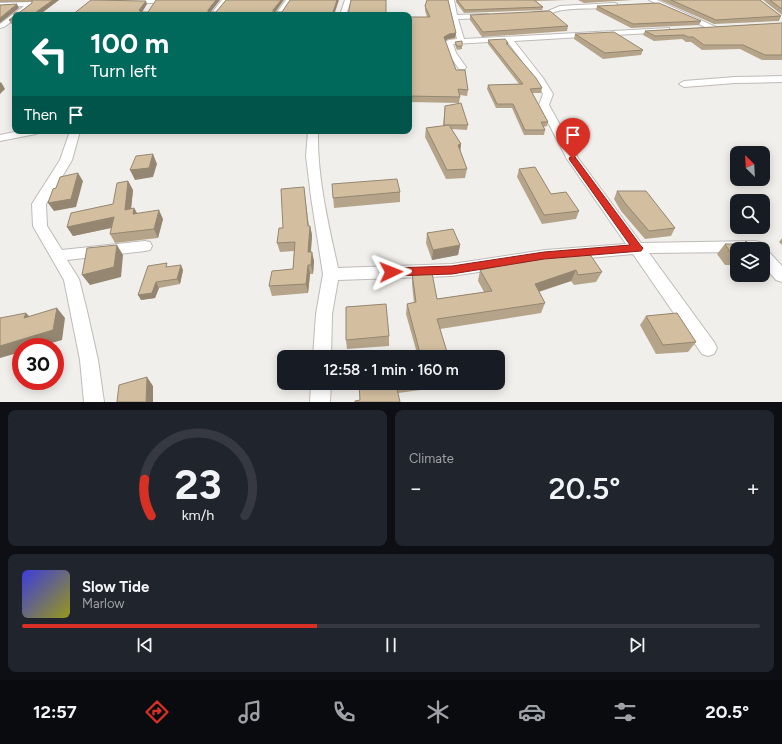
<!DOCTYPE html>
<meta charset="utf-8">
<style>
body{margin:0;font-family:Figtree,sans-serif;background:#20242c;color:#f1f3f6;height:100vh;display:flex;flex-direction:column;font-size:15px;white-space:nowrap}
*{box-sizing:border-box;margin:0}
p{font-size:13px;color:#9ea1a6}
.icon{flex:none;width:22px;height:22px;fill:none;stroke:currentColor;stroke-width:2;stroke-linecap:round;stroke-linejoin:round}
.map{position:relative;height:402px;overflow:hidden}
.side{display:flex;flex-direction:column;gap:8px;padding:8px;background:#0d0f14;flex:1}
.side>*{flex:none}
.guide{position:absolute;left:12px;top:12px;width:400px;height:122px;border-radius:8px;box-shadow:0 2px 10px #0003;background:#00695c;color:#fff;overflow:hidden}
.needle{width:26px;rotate:336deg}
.controls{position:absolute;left:730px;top:146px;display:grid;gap:8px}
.controls a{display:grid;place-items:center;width:40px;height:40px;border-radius:8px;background:#171b24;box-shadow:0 2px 10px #0003;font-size:20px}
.speed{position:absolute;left:12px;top:338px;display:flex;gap:8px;font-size:20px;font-weight:700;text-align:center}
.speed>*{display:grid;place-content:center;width:52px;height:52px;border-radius:50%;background:#171b24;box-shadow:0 2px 10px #0003;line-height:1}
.speed .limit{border:6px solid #d22;background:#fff;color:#111}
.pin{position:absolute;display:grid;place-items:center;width:34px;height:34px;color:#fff;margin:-41px -17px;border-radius:50% 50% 50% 0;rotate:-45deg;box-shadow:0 0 4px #0007}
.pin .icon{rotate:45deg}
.me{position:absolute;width:44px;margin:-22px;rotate:88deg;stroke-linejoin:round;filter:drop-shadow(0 0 3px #0008)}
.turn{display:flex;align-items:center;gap:14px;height:84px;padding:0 12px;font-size:18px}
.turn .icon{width:52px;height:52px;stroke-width:2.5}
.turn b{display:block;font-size:28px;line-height:34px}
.then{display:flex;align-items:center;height:38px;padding:0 12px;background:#0003;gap:8px;font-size:15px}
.big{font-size:30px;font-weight:600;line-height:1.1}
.side .card{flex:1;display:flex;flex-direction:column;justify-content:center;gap:6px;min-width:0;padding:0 14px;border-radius:8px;background:#20242c}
.side .dial{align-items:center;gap:0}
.dial svg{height:104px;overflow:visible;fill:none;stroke:#363941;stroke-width:7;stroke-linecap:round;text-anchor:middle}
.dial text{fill:#f1f3f6;stroke:none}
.song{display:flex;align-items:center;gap:12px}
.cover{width:48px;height:48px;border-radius:6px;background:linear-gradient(135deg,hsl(240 70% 55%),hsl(60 70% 35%))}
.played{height:4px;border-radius:2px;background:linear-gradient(90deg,#d93025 40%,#363941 40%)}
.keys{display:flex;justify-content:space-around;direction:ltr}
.heat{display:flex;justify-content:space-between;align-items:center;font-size:22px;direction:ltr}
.side .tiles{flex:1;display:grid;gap:8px;grid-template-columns:1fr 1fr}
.card:last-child{grid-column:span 2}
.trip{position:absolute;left:277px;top:350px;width:228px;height:40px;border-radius:8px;background:#171b24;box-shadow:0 2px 10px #0003;font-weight:600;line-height:40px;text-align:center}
.tabs{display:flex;height:64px;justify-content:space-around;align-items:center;background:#090b0e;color:#9ea1a6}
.tabs .icon{width:28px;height:28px}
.tabs .selected{color:#d93025}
.tabs b{font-size:18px;color:#f1f3f6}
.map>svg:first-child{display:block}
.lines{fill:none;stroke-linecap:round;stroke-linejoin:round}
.street-casing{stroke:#bebbb8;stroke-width:2}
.street{fill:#fff;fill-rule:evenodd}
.wall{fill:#b5a48a}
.shaded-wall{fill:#948670}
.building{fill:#d3bfa0;stroke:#948670}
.route{fill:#d93025;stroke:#8d1f18}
</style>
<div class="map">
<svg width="782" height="402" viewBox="0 0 782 402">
<rect width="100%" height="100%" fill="#f1efeb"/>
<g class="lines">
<defs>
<g id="street">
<path d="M113,0h43l1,1 -3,2h-39l-2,-1z"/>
<path d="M222,0h6l-12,15h-6z"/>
<path d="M286,0h6l-11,15h-6z"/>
<path d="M345,0h6l-5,15h-6z"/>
<path d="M448,0h6l3,15 31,-1 3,2 -3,2 -30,1 6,20 205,-11v4h-3l-152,9 29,37 10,16 -4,11 29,53 63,85 114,-2 5,1 5,8 3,1 14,15v16l-6,-2 -13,-15v-16h-26v3l-88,1 65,89 3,6 -3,6 -6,2 -6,-2 -69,-100 -88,8 -93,14 -114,4 -6,34 -1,43h-18l3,-43 7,-40 -12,-77 -5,-41 2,-25h10c-1,46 10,91 20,137l114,-4 93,-14 81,-6 -59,-85 -28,-54 4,-11 -7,-14 -29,-39 -54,3 3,9 10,14 -1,2h-6l-11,-16 -3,-11 4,-2 8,-1z"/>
<path d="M649,0h8l61,28 -1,2h-6z"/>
<path d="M31,2l2,1v2l-12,10h-6v4l-11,8 -4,1v-4l24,-18 -24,1v-4z"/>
<path d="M615,3l2,1v2c-17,4 -36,1 -54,4 -10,1 -24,11 -33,4l3,-2 15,-1 12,-5z"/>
<path d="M782,76v6l-47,1 -51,4 -5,-3 5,-3 51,-4z"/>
<path d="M19,131h22l-5,3 -36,7v-6z"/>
<path d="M70,131h10l-8,29 -26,44 1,22 15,24 83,-9 5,1 2,4 -2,4 -5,1 -78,9 12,19 8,32 11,49 6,42h-20l-4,-42 -16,-80 -31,-54 -1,-22 28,-44z"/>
<path d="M311,383h20l-1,19h-20z"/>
</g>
</defs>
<!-- street casing -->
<use href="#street" class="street-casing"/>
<!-- street -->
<use href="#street" class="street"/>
</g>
<!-- wall -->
<g class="wall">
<path d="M0,0h59l-20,15h-24v8l-4,1 -2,-4 5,-4v-3l6,-1 12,-9v-1h-32z"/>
<path d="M456,0h111l-31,1 7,6 -1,3 -78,3 -8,-11z"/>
<path d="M578,0h55l-49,3z"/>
<path d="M660,0h100l21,16 -2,5 -65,3z"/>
<path d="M763,0h19v15z"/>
<path d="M425,6l31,27 -1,5 -7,1 -3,2 11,29 12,20 -1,6 -7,-1v2l-1,6 -50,-1v-85h18l-2,-7z"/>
<path d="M597,6l104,15 -2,4 -68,3 -35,-18z"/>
<path d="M470,15l98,11 -1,5 -85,6 -12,-17z"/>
<path d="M782,23v37h-20l-22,-11 -38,1 -11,-8h-5l-4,-3 -28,2 -11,-6 2,-4z"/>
<path d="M575,34l68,16 -2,5 -38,4 -29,-20z"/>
<path d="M488,40l20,3v2l34,43 -1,5h-9l16,29 -1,4 -4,1 2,3 -1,5h-20l-12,-27h-16l-9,-19 1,-4 31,-1 -31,-40z"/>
<path d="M455,42l7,4v3l-5,1 -2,-5z"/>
<path d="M445,106l23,19 -1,5 -16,-1 10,15 -1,7 7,18 -2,9 -19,1 -21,-42 1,-9 17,-2z"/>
<path d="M519,169l32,25 28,17 -3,8 -34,5 -25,-47z"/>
<path d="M128,181l5,9 -2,19 3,-1 3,5 26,6 -5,19 -43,5 -5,-9 1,-6 -38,8 -6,-9 46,-23z"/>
<path d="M332,184l68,8v10l-66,6z"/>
<path d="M617,191l58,37 -4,8 -26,3 -24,-28 -7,-12z"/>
<path d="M305,196l4,30h1l2,9 -1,17 3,9 -1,13h-3l-2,19 -36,3 -3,-10 24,-17 1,-18 -14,1 -3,-9 6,-15z"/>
<path d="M427,233l33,12 -2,10 -26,5 -6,-17z"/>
<path d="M782,238v7l-3,-3z"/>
<path d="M725,244l27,5h-15v16h-12l-8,-11z"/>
<path d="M496,261l106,11 -6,10 -22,3 -3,-4 -32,11 6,11 -4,10 -101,16 7,23 -1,5h-28l-12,-43 1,-10 7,-1 -2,-19v-11h7l1,-5 17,31 47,-7 -6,-11 2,-11 14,-3z"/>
<path d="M169,267l14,3 -3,14 -21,4 -4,10 -14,2z"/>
<path d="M646,316l50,26 -8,10 -32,2 -16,-29z"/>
<path d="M389,336v10l-42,3 -1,-9z"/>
<path d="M359,383h69v6l-30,4 -38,7z"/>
</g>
<!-- shaded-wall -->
<g class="shaded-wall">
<path d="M53,0h6l-20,15h-7z"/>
<path d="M216,0h4l-11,14v1l-1,-5z"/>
<path d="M281,0h3l-10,14 -1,-4z"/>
<path d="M337,0h2l-5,15h-2z"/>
<path d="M146,1l1,3 -6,10 -2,-4z"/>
<path d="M17,4l2,4 -19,15v-5z"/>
<path d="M456,33l-1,5 -7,1 -4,3v-5l5,-3z"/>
<path d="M1,82l4,7 -5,5v-11z"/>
<path d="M461,144l-1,9 -2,-8z"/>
<path d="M153,154l4,10 -4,13 -18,3 -5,-10z"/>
<path d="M78,173l5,8 -7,26 -22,4 -6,-8z"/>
<path d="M128,181l5,9 -3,29 -5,-9z"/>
<path d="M304,187l5,47 1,-8 2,9 -2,26 -2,-9v-26z"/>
<path d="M134,208l5,9 -6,-3z"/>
<path d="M159,210l4,9 -5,19 -4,-9z"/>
<path d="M114,217l6,9 -47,10 -6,-9z"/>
<path d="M117,245l6,10 -2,22 -31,8 -8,-10z"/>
<path d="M460,245l-2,10 -26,5 1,-10z"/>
<path d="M312,252l2,9 -1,13 -2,-9z"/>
<path d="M181,265l2,5 -3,14 -3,-5z"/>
<path d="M308,265l2,9 -2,19 -2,-9z"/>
<path d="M576,270l-5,11 -40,13 4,-10z"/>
<path d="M156,282l3,6 -4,10 -14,2 -3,-5z"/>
<path d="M57,308l8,10 -3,22 -24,7h-17v5l-21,6v-12z"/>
<path d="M26,313l9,9 -11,-4z"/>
<path d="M147,377l6,9v16h-7z"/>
</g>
<!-- building -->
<g class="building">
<path d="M32,0h21l-21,15h-17v4l-6,1 5,-4v-3l6,-1 12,-9z"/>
<path d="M91,0l55,1 -7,9 2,2h7l8,-12h60l-8,10v2h8l10,-12h55l-8,10v2h9l8,-12h47l-5,15h-260z"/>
<path d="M351,0h35v15h-38z"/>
<path d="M427,0h21l8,33 -7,1 -5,3 12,33h9l3,20 -10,-1 2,8 -51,-1v-79h21l-5,-11z"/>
<path d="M457,0h77l9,7 -78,3z"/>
<path d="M671,0h89l21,16 -65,4z"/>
<path d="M770,0h12v9z"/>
<path d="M659,3l42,18 -68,3 -36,-18z"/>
<path d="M17,4l-17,14v-13z"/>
<path d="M550,11l18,15 -85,6 -13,-17z"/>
<path d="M782,23v32h-17l-22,-10h-39l-11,-8h-5l-4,-2 -29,1 -10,-5z"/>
<path d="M614,32l29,18 -38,3 -30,-19z"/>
<path d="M505,39l3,4h-2l30,35 6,10 -12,1 18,33h-7l4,8h-20l-12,-26h-16l-9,-19 35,-1 -35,-44z"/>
<path d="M462,41v5h-5l-2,-4z"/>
<path d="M461,103l7,22h-24l1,-19z"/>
<path d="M449,125l12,19 -3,1 9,24 -20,1 -21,-42z"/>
<path d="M153,154l-4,14 -19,2 6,-14z"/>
<path d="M535,167l16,27 15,-2 13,19 -35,4 -25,-46z"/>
<path d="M78,173l-7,26 -23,4 5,-14 3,-1 4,-11z"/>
<path d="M397,179l3,13 -67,6 -1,-14z"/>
<path d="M128,181l-3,29 9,-2 -1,6 26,-4 -5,19 -44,5 4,-17 -47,10 4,-14 42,-9 4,-21z"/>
<path d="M304,187l4,39h2l-2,26h4l-1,13h-3l-2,19 -37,2 3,-15 21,-2 2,-27 -18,1 2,-15h4l-2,-39z"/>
<path d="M617,191h29l29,37 -26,3 -24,-28z"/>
<path d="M453,229l7,16 -27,5 -6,-17z"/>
<path d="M746,241l6,8h-15v6h-5l-7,-11h20z"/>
<path d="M117,245l-3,22 -32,8 5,-27z"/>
<path d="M587,250l15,22 -24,3 -2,-5 -41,14 10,19 -108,16 10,33 -26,5 -14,-53 9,-2 -4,-29h8v-5h11l6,31 55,-8 -12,-21 18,-4 -2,-5 21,-3 4,5 31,-10z"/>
<path d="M167,263l-1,4 15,-2 -4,14 -21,3 -4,11 -14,2 10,-29z"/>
<path d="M386,304l3,32 -43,4v-33z"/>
<path d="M57,308l-4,22 -53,16v-28l26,-5 -2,5z"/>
<path d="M677,313l19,29 -33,3 -17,-29z"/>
<path d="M147,377l-1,25h-29l2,-17z"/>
<path d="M359,383h46l-9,1 4,18h-45v-1l5,-1z"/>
</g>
<!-- route -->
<path class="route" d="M570,157h5l66,89 2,2 -2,3 -97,8 -92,15 -61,2 -4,-1 -1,-3 1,-3 4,-1 61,-2 92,-14 86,-7 -61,-86z"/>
</svg>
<div class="controls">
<a><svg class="needle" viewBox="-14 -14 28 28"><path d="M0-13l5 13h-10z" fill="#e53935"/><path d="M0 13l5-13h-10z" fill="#9ea1a6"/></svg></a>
<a><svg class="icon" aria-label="search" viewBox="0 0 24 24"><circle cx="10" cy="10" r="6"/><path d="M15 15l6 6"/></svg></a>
<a><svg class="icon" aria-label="layers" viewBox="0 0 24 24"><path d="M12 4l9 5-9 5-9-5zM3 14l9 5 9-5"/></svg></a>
</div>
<div class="speed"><div class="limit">30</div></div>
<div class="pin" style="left:573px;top:159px;background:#d93025"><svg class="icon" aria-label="arrive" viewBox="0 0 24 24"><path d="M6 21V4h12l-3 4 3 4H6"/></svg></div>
<svg class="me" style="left:391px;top:272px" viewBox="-20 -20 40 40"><path d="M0-17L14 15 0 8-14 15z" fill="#d93025" stroke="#fff" stroke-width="4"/></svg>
<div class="trip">12:58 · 1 min · 160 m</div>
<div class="guide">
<div class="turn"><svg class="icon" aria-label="left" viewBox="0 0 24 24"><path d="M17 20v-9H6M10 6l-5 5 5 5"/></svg><div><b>100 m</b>Turn left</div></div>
<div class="then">Then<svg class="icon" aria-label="arrive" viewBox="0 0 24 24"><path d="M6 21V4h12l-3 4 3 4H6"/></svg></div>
</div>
</div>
<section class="side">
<div class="tiles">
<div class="card dial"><svg viewBox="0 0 100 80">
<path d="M14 69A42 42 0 1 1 86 69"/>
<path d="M14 69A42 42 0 0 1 9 41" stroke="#d93025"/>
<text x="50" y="56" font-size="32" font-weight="700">23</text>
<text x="50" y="72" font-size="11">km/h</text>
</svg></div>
<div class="card"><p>Climate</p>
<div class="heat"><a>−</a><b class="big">20.5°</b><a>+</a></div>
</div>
<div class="card">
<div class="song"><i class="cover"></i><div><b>Slow Tide</b><p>Marlow</p></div></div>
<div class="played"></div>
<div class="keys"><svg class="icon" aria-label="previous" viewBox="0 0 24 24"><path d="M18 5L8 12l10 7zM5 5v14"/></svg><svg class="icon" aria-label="pause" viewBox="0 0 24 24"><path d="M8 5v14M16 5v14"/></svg><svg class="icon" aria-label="next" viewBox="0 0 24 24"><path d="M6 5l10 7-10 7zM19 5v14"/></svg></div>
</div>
</div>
</section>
<nav class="tabs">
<b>12:57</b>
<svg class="icon selected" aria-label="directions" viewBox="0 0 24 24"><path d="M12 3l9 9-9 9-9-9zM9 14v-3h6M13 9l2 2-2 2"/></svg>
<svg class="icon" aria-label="music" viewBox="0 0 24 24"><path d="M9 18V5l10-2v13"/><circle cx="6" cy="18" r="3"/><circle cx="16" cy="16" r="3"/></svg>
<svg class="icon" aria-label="phone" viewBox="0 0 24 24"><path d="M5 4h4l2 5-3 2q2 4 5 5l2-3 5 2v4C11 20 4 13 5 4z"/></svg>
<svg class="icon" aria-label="climate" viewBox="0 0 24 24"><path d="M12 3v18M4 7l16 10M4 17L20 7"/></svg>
<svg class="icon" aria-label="car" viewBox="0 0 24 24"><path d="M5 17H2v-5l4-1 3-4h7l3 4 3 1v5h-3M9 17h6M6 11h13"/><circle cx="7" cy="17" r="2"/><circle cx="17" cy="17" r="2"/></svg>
<svg class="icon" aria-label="filters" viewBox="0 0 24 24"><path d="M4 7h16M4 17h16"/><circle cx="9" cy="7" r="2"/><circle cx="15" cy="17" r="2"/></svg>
<b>20.5°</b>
</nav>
